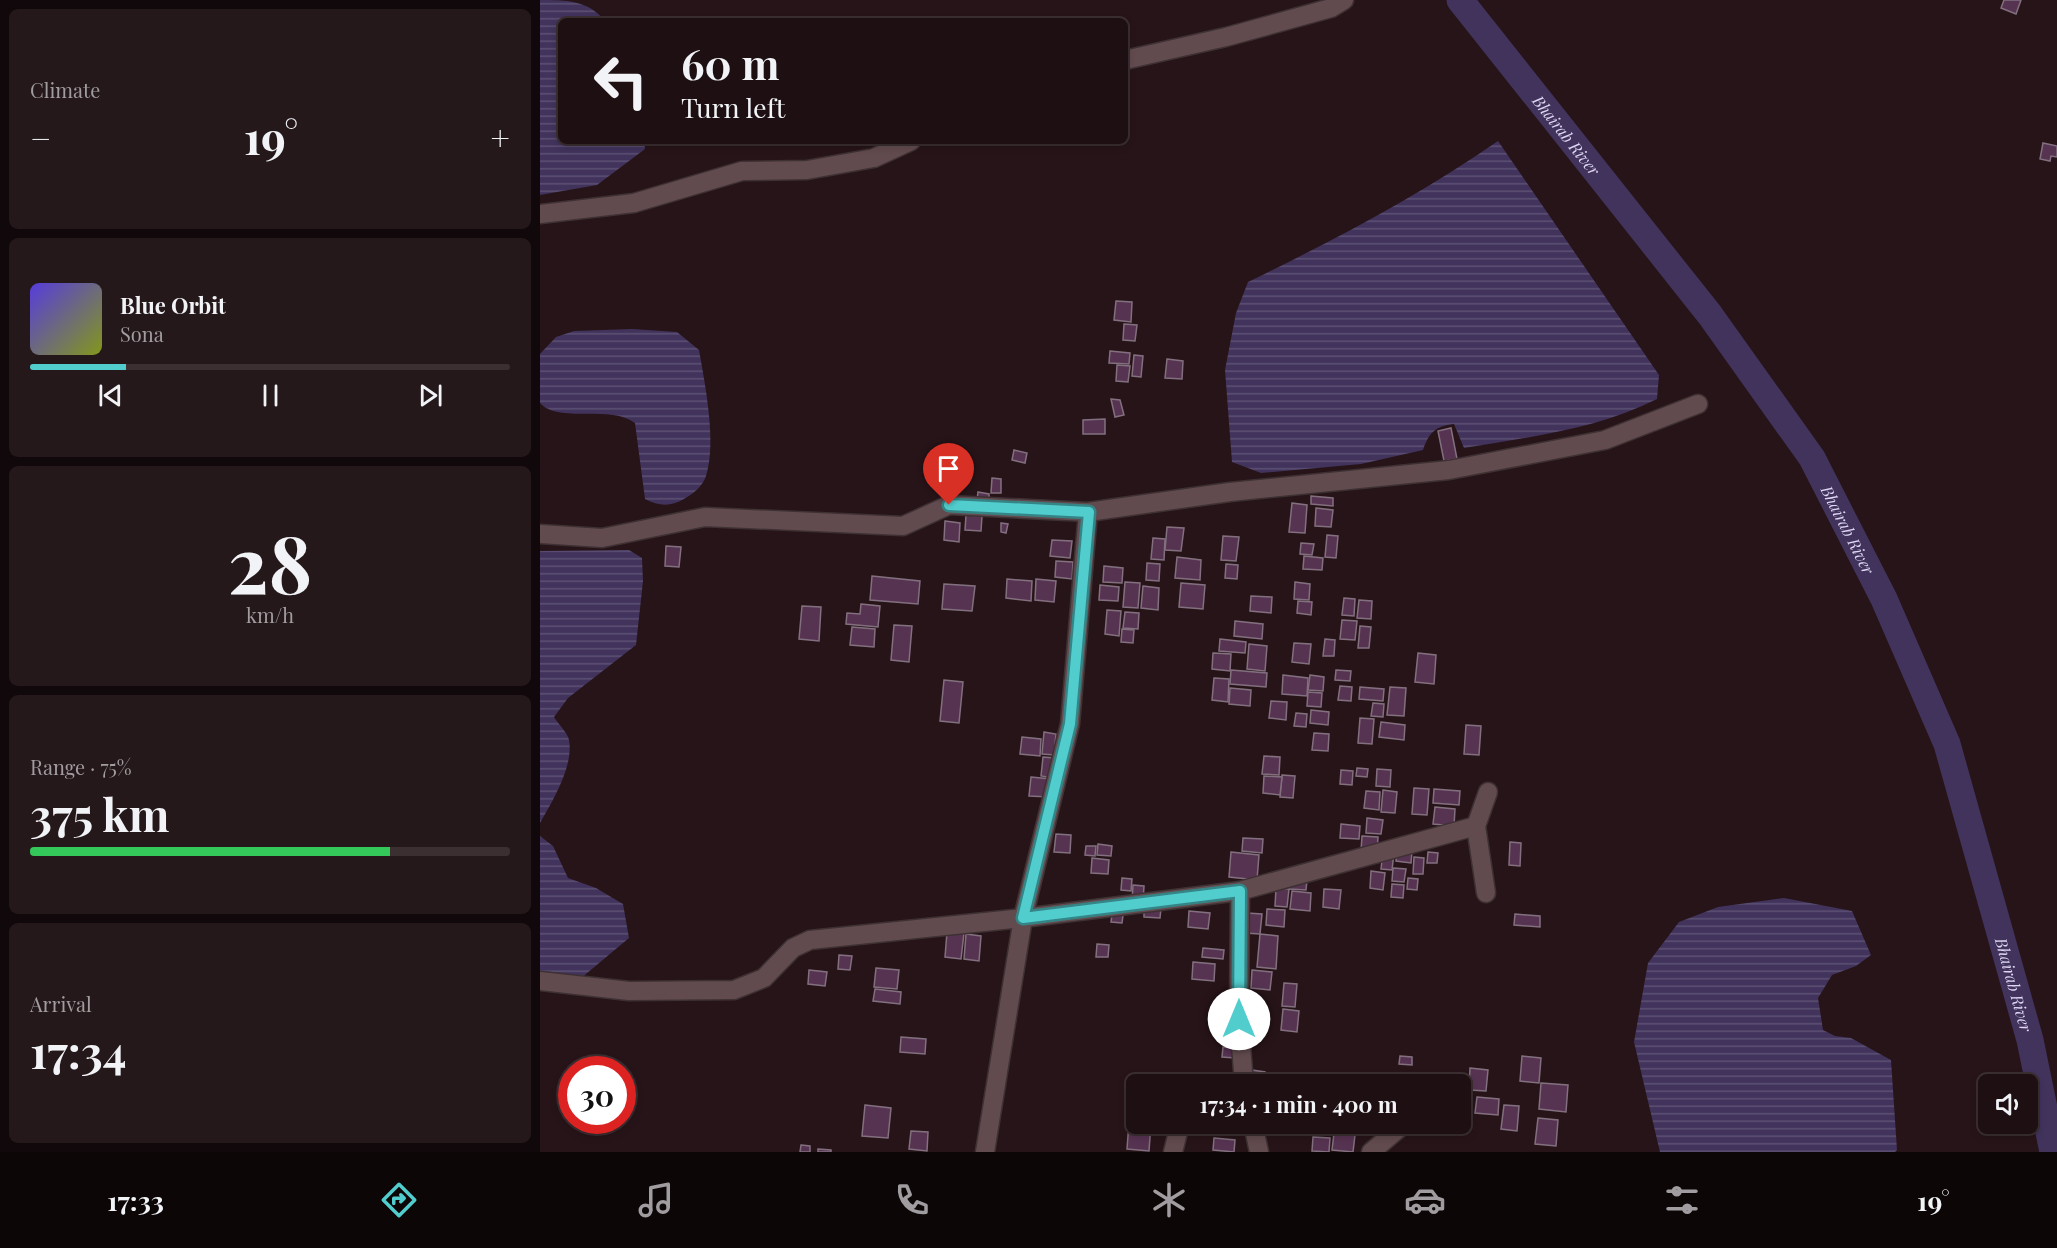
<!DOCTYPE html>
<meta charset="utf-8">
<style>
body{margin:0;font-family:"Playfair Display",serif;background:#25181b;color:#f1f3f6;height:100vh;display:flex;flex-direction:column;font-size:22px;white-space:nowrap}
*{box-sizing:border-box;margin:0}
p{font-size:20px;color:#a09c9f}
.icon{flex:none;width:33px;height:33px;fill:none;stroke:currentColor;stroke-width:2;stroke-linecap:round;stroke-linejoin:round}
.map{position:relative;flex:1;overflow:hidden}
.sheet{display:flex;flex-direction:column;gap:9px;padding:9px;background:#10080a;width:540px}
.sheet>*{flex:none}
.banner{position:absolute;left:18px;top:18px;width:570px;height:126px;border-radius:9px;box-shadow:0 3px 9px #0003,0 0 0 2px #3b2f32;background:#1d0f12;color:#f1f3f6;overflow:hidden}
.buttons{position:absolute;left:1438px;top:1074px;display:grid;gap:12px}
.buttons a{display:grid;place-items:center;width:60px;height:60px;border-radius:9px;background:#1d0f12;box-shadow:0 3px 9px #0003,0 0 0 2px #3b2f32;font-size:30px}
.speed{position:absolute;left:18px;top:1056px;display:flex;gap:12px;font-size:30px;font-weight:700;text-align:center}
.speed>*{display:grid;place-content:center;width:78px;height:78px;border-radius:50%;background:#1d0f12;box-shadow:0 3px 9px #0003,0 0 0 2px #3b2f32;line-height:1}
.speed .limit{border:9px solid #d22;background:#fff;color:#111}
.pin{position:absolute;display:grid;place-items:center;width:51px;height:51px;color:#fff;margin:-62px -26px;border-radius:50% 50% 50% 0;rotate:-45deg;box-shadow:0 0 6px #0007}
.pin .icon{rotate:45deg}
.me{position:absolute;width:66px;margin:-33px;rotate:0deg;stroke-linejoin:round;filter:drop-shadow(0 0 4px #0008)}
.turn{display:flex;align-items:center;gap:21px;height:126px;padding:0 24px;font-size:27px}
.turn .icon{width:78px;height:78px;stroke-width:2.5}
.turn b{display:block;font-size:42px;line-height:51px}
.big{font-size:45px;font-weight:700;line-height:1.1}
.sheet .tile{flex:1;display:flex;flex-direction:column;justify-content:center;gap:9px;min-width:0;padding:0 21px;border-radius:9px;background:#25181b}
.sheet .dial{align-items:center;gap:0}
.dial b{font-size:78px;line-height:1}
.song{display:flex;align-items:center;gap:18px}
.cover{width:72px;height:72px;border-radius:9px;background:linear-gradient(135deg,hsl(250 70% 55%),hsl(70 70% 35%))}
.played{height:6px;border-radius:3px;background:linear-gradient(90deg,#52cdce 20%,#3b2f32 20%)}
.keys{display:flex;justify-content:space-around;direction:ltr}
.heat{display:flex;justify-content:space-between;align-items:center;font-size:33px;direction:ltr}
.charge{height:9px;border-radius:4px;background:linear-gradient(90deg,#34c759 75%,#3b2f32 0)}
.trip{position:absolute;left:586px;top:1074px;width:345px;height:60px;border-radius:9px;background:#1d0f12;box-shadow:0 3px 9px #0003,0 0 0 2px #3b2f32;font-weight:700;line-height:60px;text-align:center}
.dock{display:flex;height:96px;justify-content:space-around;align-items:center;background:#0c0607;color:#a09c9f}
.dock .icon{width:42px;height:42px}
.dock .current{color:#52cdce}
.dock b{font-size:27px;color:#f1f3f6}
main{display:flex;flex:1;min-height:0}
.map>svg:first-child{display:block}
.water{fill:url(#water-rules)}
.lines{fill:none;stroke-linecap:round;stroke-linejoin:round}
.river{stroke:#41335c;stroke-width:27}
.building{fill:#573352;stroke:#82707f;stroke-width:1.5}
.street-casing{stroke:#3e3133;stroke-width:21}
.street{stroke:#624b4f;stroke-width:18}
.route-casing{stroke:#358586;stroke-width:15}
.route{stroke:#52cdce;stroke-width:10}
.labels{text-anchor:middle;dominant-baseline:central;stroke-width:6;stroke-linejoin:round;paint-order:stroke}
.water-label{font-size:16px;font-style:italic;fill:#dfd7f4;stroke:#0b0405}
</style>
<main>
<section class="sheet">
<div class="tile"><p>Climate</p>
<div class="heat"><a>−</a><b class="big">19°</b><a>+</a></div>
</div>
<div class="tile">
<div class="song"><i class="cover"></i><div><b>Blue Orbit</b><p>Sona</p></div></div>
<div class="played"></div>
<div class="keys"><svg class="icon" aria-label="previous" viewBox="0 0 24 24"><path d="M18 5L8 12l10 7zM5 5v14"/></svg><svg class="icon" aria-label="pause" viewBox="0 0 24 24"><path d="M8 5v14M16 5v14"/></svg><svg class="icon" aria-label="next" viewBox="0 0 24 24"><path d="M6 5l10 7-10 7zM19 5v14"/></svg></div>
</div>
<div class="tile dial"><b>28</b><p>km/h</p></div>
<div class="tile"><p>Range · 75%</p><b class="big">375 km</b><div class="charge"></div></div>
<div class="tile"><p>Arrival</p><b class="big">17:34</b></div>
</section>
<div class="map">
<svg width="1517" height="1152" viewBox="0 0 1517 1152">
<defs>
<pattern id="water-rules" width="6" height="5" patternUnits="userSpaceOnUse" patternTransform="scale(1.5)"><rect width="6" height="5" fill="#41335c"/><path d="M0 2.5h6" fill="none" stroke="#5d5174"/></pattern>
</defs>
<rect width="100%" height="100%" fill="#271418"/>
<!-- water -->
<g class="water">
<path d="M0,0c26,0 48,0 65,21h-44v120h83l1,8 -48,36 -57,10z"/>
<path d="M958,141l161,234 -2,24c-59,30 -127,38 -193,49l-10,-24c-19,2 -25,9 -31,26l-62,14 -100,9 -29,-11 -7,-92 11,-57 12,-31c86,-42 171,-86 250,-141z"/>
<path d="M92,329l45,3 22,18c6,34 18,93 7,126 -4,11 -12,17 -22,23 -14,8 -25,7 -39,0l-10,-76c-26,-19 -76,1 -95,-20v-49l16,-17 18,-6z"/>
<path d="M89,550l13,8 1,23 -7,64 -68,53 -14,19c4,7 14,16 15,23 5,26 -17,62 -29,83v-272z"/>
<path d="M0,836l13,10 15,32 28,10 27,16 6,34 -49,41 -40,-8z"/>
<path d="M1244,898l68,13 19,44 -15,11 -24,9 -14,23 5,32 12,6 16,2 40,22 6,90 -2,2h-235l-26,-110 14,-79 31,-41 39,-15z"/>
</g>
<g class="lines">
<!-- river -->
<path class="river" id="s1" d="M920,0l250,315 102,143 72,141 63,145 83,296 23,112"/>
</g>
<!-- building -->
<g class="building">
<path d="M1464,0h17l-5,14 -15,-6z"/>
<path d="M1503,143l14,3v11l-6,-1 -1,5 -10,-2z"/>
<path d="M576,301l16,1 -1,20 -17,-2z"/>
<path d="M584,324l13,1 -2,16 -12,-1z"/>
<path d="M570,351l20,2 -1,11 -20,-1z"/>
<path d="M594,355l9,1 -2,21 -9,-1z"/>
<path d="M627,359l16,2 -1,18 -17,-1z"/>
<path d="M577,365l13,1 -2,16 -12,-1z"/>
<path d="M571,399l9,1 4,15 -9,2z"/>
<path d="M565,419v15h-22v-14z"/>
<path d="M911,428l6,31 -13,2 -6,-30z"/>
<path d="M474,450l13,3 -2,10 -13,-3z"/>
<path d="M452,478l9,1v14h-10z"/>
<path d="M438,492l11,2v8l-12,-2z"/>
<path d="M771,496l22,2v8l-22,-2z"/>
<path d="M752,503l15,2 -2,28 -16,-1z"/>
<path d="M776,508l17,2 -2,17 -16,-1z"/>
<path d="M426,515l16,1 -1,15 -16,-1z"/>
<path d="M405,521l15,2 -1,19 -15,-2z"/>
<path d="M461,523l7,1 -2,9 -5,-1z"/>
<path d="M627,527l17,1 -3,23 -16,-1z"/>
<path d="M787,535l11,1 -2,22 -11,-1z"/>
<path d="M683,536l16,1 -3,24 -15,-1z"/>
<path d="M613,538l12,1 -1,21 -13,-1z"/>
<path d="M512,540l20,1 -2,17 -20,-2z"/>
<path d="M761,543l13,1 -2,11 -12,-1z"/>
<path d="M126,546l15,1 -2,20 -14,-1z"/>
<path d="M764,556l19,2 -1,12 -19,-1z"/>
<path d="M637,557l24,3 -1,20 -25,-2z"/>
<path d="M516,561l17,1 -1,17 -17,-2z"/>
<path d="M607,563l13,1 -1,17 -13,-1z"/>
<path d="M686,564l12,1 -1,14 -12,-1z"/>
<path d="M564,566l19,2 -1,15 -19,-1z"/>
<path d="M332,576l48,5 -2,23 -48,-4z"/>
<path d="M467,579l25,2 -1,20 -25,-3z"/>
<path d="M496,579l20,2 -2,21 -19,-2z"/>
<path d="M585,582l15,1 -2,25 -15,-1z"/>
<path d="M755,582l15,2 -1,16 -15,-1z"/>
<path d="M641,583l24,2 -2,24 -24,-2z"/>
<path d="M404,584l31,2 -3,25 -30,-2z"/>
<path d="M560,585l19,2 -1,14 -19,-1z"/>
<path d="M603,586l16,2 -1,22 -17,-2z"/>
<path d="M711,596l21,1 -1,16 -21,-2z"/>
<path d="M804,598l11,1 -1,17 -12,-1z"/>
<path d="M819,600l13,1 -1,18 -14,-1z"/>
<path d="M758,601l14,1 -1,13 -14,-2z"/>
<path d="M321,604l19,2 -2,21 -32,-3 1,-11 13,1z"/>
<path d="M262,606l19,1 -2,34 -20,-2z"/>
<path d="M567,610l14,1 -2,25 -14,-2z"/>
<path d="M585,612l14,1 -1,16 -15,-1z"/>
<path d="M802,620l15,1 -2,19 -15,-1z"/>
<path d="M695,621l28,3 -1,15 -28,-3z"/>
<path d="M354,625l18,1 -3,36 -18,-2z"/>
<path d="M820,626l11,1 -2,21h-11z"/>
<path d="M312,627l23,2 -1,18 -24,-2z"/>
<path d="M582,629l12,1 -1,13 -12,-1z"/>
<path d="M680,639l26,3 -1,11 -26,-2z"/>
<path d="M785,639l10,1 -1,16h-11z"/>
<path d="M754,643l17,1 -2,20 -17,-2z"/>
<path d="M709,644l18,2 -2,25 -18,-2z"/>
<path d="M673,653l18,1 -1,17 -18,-2z"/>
<path d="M878,653l18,2 -2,29 -19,-2z"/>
<path d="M691,670l36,3 -1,14 -36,-3z"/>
<path d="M796,670l15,1 -1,10 -15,-1z"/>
<path d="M743,675l25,3 -1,18 -25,-2z"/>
<path d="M770,675l14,2 -1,14 -15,-1z"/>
<path d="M674,678l15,1 -1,23 -16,-2z"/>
<path d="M404,680l19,2 -4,41 -19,-2z"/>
<path d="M800,686l12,1 -1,14 -13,-1z"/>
<path d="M820,687l24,2 -1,12 -24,-2z"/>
<path d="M850,687l16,1 -2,28 -17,-1z"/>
<path d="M690,688l21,2 -1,16 -21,-2z"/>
<path d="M768,692l14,1 -1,14 -14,-1z"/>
<path d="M731,701l16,1 -1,18 -17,-2z"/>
<path d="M833,703l11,1 -1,13 -12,-1z"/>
<path d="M771,710l18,2 -1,13 -18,-2z"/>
<path d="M756,713l11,1 -1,13 -12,-1z"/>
<path d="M820,718l14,1 -2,25 -14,-1z"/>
<path d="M841,722l24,3 -1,15 -25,-3z"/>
<path d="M926,725l15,1 -2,29 -15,-1z"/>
<path d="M504,732l12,2 -2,21 -12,-1z"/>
<path d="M774,733l15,1 -1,17 -16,-1z"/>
<path d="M482,737l19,2 -1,17 -20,-2z"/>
<path d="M724,756l16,1 -1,18 -17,-1z"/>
<path d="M503,757l12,1 -2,20 -12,-2z"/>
<path d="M817,768l11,1 -1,8 -11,-1z"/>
<path d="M837,769l14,1 -1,17 -14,-1z"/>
<path d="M801,770l12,1 -1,14 -12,-1z"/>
<path d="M742,775l13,1 -2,22 -13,-1z"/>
<path d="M724,776l18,1 -2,18 -17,-2z"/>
<path d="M491,777l20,2 -2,18 -20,-1z"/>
<path d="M874,788l15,1 -2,26 -15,-1z"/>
<path d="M894,789l26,2 -1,14 -26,-2z"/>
<path d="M843,790l14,2 -2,21 -14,-1z"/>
<path d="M826,791l14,1 -1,18 -15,-2z"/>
<path d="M895,807l20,2 -1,17 -21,-2z"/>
<path d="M827,818l16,2 -2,14 -15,-1z"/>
<path d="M801,824l19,2 -1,13 -19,-1z"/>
<path d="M516,834l15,1 -1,18 -16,-1z"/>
<path d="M822,836l16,1 -1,16 -16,-2z"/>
<path d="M703,838l20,1 -1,14 -20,-2z"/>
<path d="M970,842l11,1 -1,23 -11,-1z"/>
<path d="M558,844l14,2 -1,10 -14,-1z"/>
<path d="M546,846h10l-1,10 -10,-1z"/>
<path d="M857,850l15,1 -1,12 -15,-2z"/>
<path d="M691,852l28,3 -2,25 -28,-3z"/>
<path d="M843,852l11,1 -2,17 -11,-1z"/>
<path d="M888,852l10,1 -1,10h-10z"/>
<path d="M874,857l10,1 -1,16h-10z"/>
<path d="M552,858l17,2 -1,14 -17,-1z"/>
<path d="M853,868l13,1 -2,13 -12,-1z"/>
<path d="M831,871l14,2 -2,17 -13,-2z"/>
<path d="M582,878l10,1 -1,12 -10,-1z"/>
<path d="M749,878l18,2 -1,10 -17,-1z"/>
<path d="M868,878l10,1 -1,11 -10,-1z"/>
<path d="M852,884l12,1 -1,13 -12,-1z"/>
<path d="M593,885l11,1 -1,16 -11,-1z"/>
<path d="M736,888l13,1 -2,18 -12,-1z"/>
<path d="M784,889l17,1 -2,19 -16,-2z"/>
<path d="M752,891l19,2 -1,18 -20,-2z"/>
<path d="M573,907l11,1 -2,15 -11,-1z"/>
<path d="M604,907l17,1 -1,10 -16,-1z"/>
<path d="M727,909l18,1 -1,17 -18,-2z"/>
<path d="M649,911l21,2 -2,16 -20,-2z"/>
<path d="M707,913l15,1 -2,20 -15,-1z"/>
<path d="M975,914l25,2v11l-26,-2z"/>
<path d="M407,932l17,1 -3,26 -16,-2z"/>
<path d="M426,934l15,2 -2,25 -15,-2z"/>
<path d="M720,934l18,2 -2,33 -19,-2z"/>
<path d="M557,944l12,1 -1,12h-12z"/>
<path d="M663,948l21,2 -1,9 -21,-2z"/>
<path d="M299,955l13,1 -2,14 -12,-1z"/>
<path d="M653,962l22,2 -1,17 -22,-2z"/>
<path d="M336,968l23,2 -2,19 -23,-2z"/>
<path d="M269,970l18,2 -2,14 -17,-2z"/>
<path d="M712,970l20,2 -2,18 -19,-2z"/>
<path d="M744,983l13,1 -2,23 -13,-1z"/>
<path d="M335,989l26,3 -1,12 -27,-3z"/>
<path d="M743,1009l16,2 -2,21 -16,-2z"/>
<path d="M361,1037l25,2 -1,15 -25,-2z"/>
<path d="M683,1047l13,1 -1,10 -13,-1z"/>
<path d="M860,1056l12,1v8l-13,-1z"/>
<path d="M982,1056l19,2 -2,25 -19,-2z"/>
<path d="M930,1068l18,2 -2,21 -17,-1z"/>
<path d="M712,1070l13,2 -1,12h-13z"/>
<path d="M680,1075h10l-1,9h-10z"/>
<path d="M1001,1083l27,2 -2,27 -27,-3z"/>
<path d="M937,1097l22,2 -1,16 -23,-2z"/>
<path d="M325,1105l26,3 -3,30 -26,-2z"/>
<path d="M964,1105l15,1 -2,25 -16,-2z"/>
<path d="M998,1118l20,2 -2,26 -21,-2z"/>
<path d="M589,1122l22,2 -2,27 -22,-2z"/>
<path d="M656,1124h13l-1,8 -13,-1z"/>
<path d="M371,1131l17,1 -1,19 -18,-2z"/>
<path d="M794,1133l21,2 -2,17 -21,-2z"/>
<path d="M773,1137l17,1 -1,14 -17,-1z"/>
<path d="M674,1138l21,2 -1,12 -21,-2z"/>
<path d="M261,1145l9,1v6h-10z"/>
<path d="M278,1149l13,1v2h-13z"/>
</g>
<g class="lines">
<defs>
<g id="street">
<path d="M585,60l101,-23 105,-29 13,-8"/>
<path d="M0,214l94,-11 108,-32 65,-1 67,-12 37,-17"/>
<path d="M0,534l62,4 103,-21 198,9 46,-21 139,7"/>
<path d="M700,891l-1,128 5,65"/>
<path d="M946,893l-10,-67 12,-34"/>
<path d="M0,981l89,10 105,-1 30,-12 29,-30 17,-8 213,-22 217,-27 236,-65"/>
<path d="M713,1124l6,28"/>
<path d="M445,1152l38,-234 47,-194 18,-212 142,-20 219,-22 156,-30 93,-36"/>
<path d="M633,1152l7,-28"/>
<path d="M831,1152l33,-28"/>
</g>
</defs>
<!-- street casing -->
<use href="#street" class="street-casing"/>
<!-- street -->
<use href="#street" class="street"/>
</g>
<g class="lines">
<defs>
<path id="route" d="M409,505l140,7 -19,212 -47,194 217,-27 -1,128"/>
</defs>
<!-- route casing -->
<use href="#route" class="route-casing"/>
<!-- route -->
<use href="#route" class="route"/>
</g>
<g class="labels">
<!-- water labels -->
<g class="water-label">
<text stroke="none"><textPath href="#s1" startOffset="172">Bhairab River</textPath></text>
<text stroke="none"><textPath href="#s1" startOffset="658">Bhairab River</textPath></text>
<text stroke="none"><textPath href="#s1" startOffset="1144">Bhairab River</textPath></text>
</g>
</g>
</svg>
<div class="buttons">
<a><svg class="icon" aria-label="sound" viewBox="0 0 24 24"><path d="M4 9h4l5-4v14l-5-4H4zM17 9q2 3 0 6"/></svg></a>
</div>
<div class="speed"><div class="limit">30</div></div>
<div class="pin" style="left:409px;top:505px;background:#d93025"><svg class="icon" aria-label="arrive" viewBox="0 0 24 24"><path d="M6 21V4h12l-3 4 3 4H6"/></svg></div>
<svg class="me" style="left:699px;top:1019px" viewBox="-20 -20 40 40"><circle r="19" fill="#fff"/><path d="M0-13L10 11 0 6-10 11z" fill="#52cdce"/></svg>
<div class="trip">17:34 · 1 min · 400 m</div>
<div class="banner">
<div class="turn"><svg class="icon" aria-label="left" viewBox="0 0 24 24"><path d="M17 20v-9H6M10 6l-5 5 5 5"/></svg><div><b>60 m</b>Turn left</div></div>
</div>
</div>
</main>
<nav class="dock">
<b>17:33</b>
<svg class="icon current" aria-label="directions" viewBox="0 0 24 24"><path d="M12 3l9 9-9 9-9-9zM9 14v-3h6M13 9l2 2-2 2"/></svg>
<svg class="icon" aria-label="music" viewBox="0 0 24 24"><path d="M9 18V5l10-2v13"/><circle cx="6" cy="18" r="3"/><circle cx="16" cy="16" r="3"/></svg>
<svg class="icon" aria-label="phone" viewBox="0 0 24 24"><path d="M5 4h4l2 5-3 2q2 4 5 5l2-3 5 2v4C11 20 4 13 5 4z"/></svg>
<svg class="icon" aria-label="climate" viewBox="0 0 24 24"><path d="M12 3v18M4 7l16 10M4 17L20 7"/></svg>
<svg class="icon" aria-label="car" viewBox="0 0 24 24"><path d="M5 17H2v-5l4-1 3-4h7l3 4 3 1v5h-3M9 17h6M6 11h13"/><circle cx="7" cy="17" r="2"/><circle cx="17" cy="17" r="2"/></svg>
<svg class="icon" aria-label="filters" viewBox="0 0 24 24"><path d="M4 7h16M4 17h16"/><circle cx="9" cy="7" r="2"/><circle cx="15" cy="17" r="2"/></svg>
<b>19°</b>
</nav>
